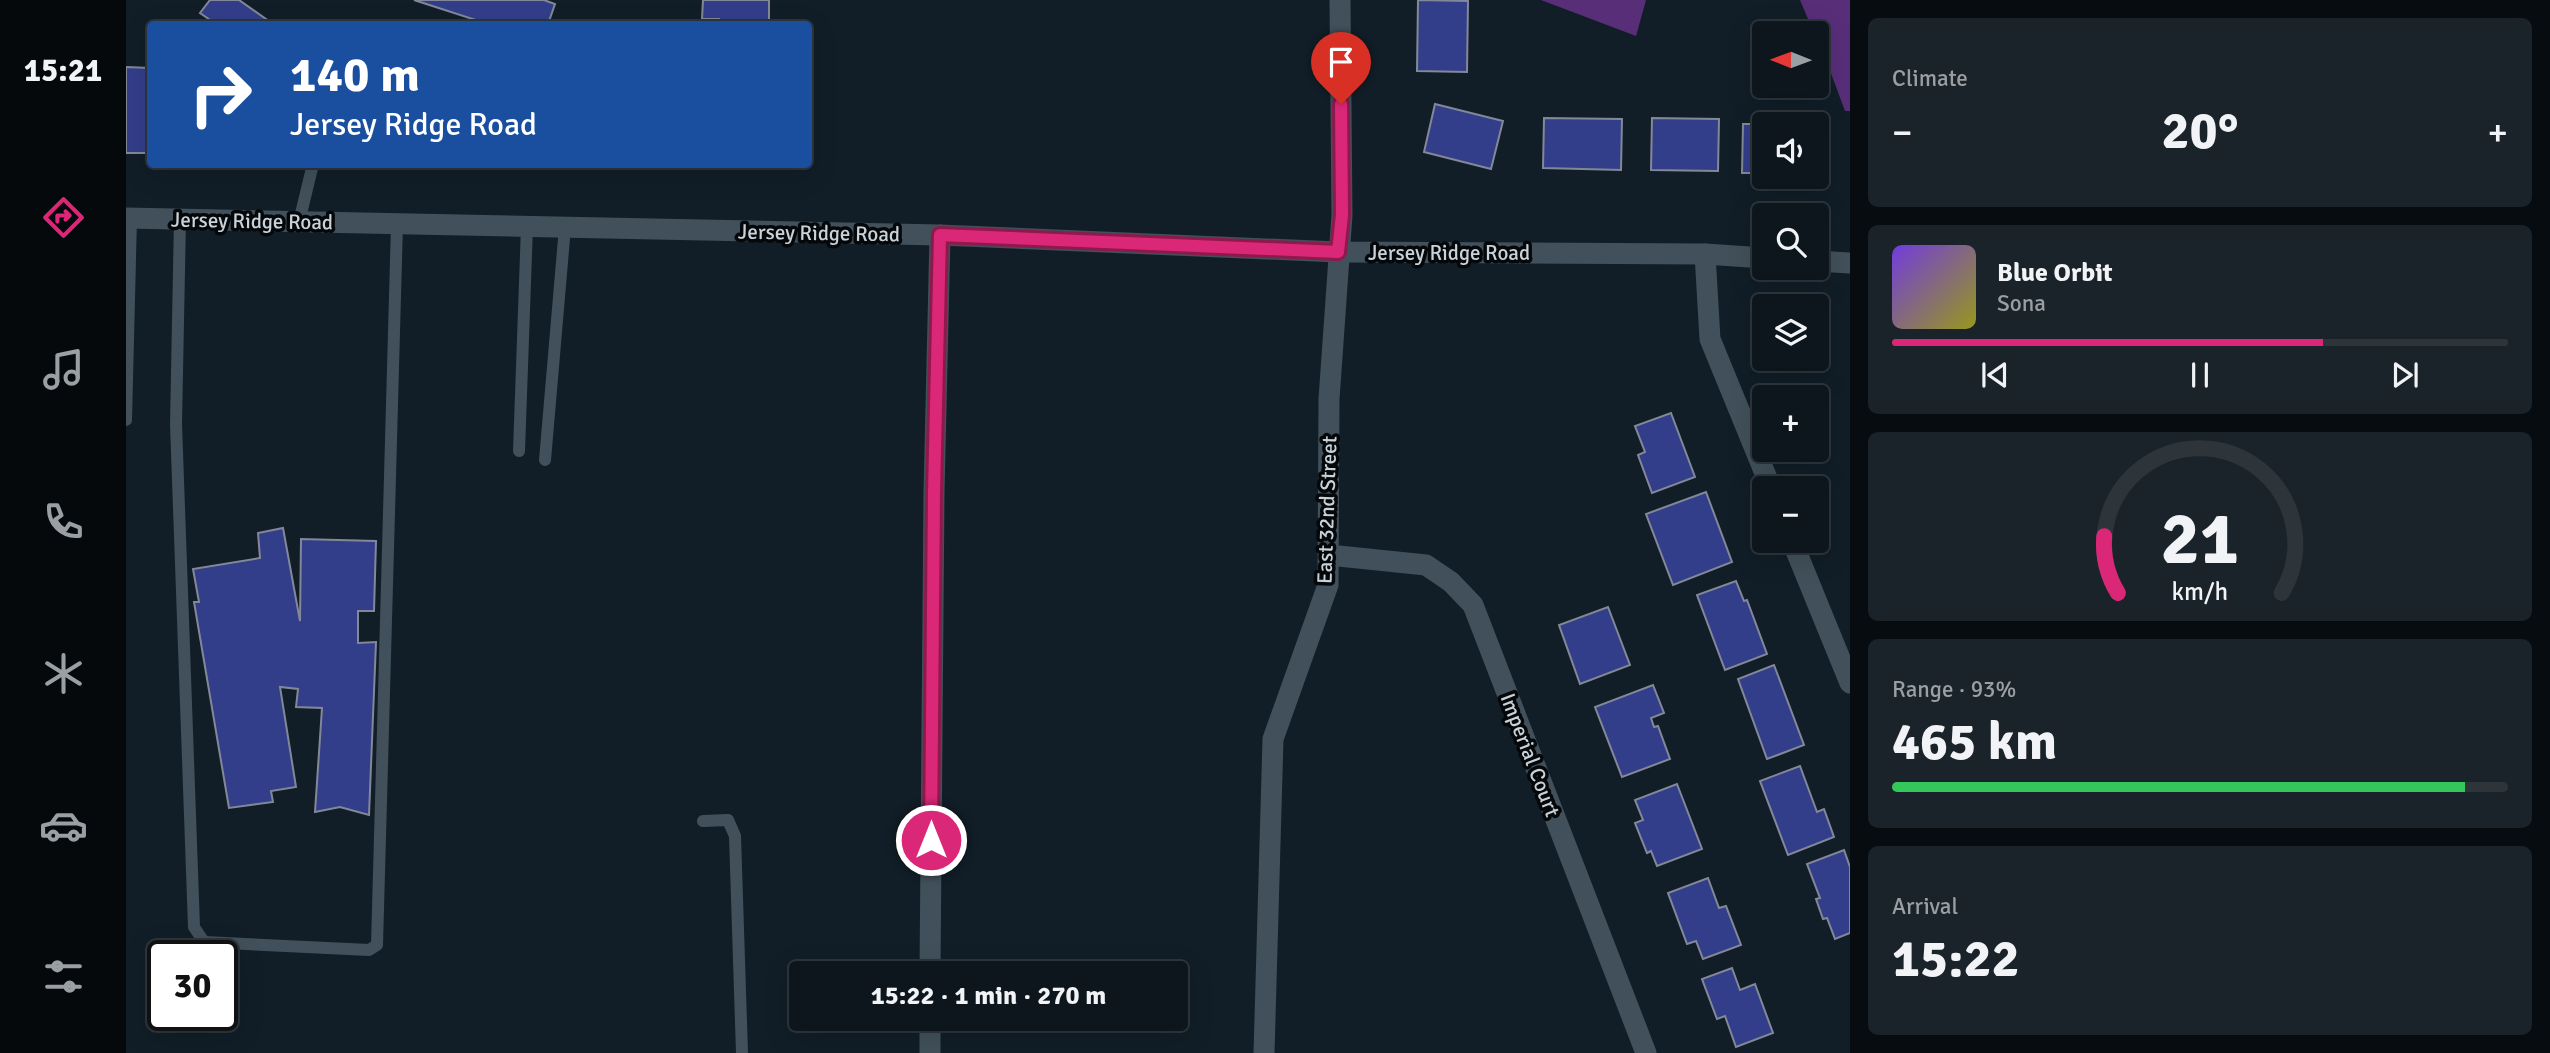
<!DOCTYPE html>
<meta charset="utf-8">
<style>
body{margin:0;font-family:Signika,sans-serif;background:#1b232a;color:#f1f3f6;height:100vh;display:flex;flex-direction:column;font-size:26px;white-space:nowrap}
*{box-sizing:border-box;margin:0}
p{font-size:23px;color:#9a9fa4}
.icon{flex:none;width:38px;height:38px;fill:none;stroke:currentColor;stroke-width:2;stroke-linecap:round;stroke-linejoin:round}
.map{position:relative;flex:1;overflow:hidden}
.details{display:flex;flex-direction:column;gap:18px;padding:18px;background:#070c10;width:700px}
.details>*{flex:none}
.banner{position:absolute;left:21px;top:21px;width:665px;height:147px;border-radius:7px;box-shadow:0 7px 28px #0002,0 0 0 2px #2d353b;background:#1a4fa0;color:#fff;overflow:hidden}
.needle{width:46px;rotate:271deg}
.tools{position:absolute;left:1626px;top:21px;display:grid;gap:14px}
.tools a{display:grid;place-items:center;width:77px;height:77px;border-radius:7px;background:#0d161d;box-shadow:0 7px 28px #0002,0 0 0 2px #2d353b;font-size:35px}
.speed{position:absolute;left:21px;top:940px;display:flex;gap:14px;font-size:35px;font-weight:700;text-align:center}
.speed>*{display:grid;place-content:center;width:91px;height:91px;border-radius:50%;background:#0d161d;box-shadow:0 7px 28px #0002,0 0 0 2px #2d353b;line-height:1}
.speed .limit{border:4px solid #111;border-radius:10px;background:#fff;color:#111}
.pin{position:absolute;display:grid;place-items:center;width:60px;height:60px;color:#fff;margin:-72px -30px;border-radius:50% 50% 50% 0;rotate:-45deg;box-shadow:0 0 7px #0007}
.pin .icon{rotate:45deg}
.me{position:absolute;width:77px;margin:-38px;rotate:0deg;stroke-linejoin:round;filter:drop-shadow(0 0 5px #0008)}
.turn{display:flex;align-items:center;gap:24px;height:147px;padding:0 28px;font-size:32px}
.turn .icon{width:91px;height:91px;stroke-width:2.5}
.turn b{display:block;font-size:49px;line-height:60px}
.big{font-size:52px;font-weight:800;line-height:1.1}
.details .card{flex:1;display:flex;flex-direction:column;justify-content:center;gap:10px;min-width:0;padding:0 24px;border-radius:10px;background:#1b232a}
.details .dial{align-items:center;gap:0}
.dial svg{height:182px;overflow:visible;fill:none;stroke:#2d353b;stroke-width:7;stroke-linecap:round;text-anchor:middle}
.dial text{fill:#f1f3f6;stroke:none}
.song{display:flex;align-items:center;gap:21px}
.cover{width:84px;height:84px;border-radius:10px;background:linear-gradient(135deg,hsl(260 70% 55%),hsl(60 70% 35%))}
.played{height:7px;border-radius:4px;background:linear-gradient(90deg,#db2777 70%,#2d353b 70%)}
.keys{display:flex;justify-content:space-around;direction:ltr}
.heat{display:flex;justify-content:space-between;align-items:center;font-size:38px;direction:ltr}
.charge{height:10px;border-radius:5px;background:linear-gradient(90deg,#34c759 93%,#2d353b 0)}
.trip{position:absolute;left:663px;top:961px;width:399px;height:70px;border-radius:7px;background:#0d161d;box-shadow:0 7px 28px #0002,0 0 0 2px #2d353b;font-weight:800;line-height:70px;text-align:center}
main{display:flex;flex:1;min-height:0}
.tabs{display:flex;flex-direction:column;width:126px;justify-content:space-around;align-items:center;background:#05090c;color:#9a9fa4}
.tabs .icon{width:49px;height:49px}
.tabs .active{color:#db2777}
.tabs b{font-size:32px;color:#f1f3f6}
.map>svg:first-child{display:block}
.forest{fill:#582e79}
.building{fill:#333e8a;stroke:#838898;stroke-width:2}
.lines{fill:none;stroke-linecap:round;stroke-linejoin:round}
.service{stroke:#41505a;stroke-width:12}
.minor{stroke:#41505a;stroke-width:21}
.tertiary{stroke:#41505a;stroke-width:21}
.route-casing{stroke:#8e194d;stroke-width:18}
.route{stroke:#db2777;stroke-width:12}
.labels{text-anchor:middle;dominant-baseline:central;stroke-width:7;stroke-linejoin:round;paint-order:stroke}
.street-label{font-size:21px;fill:#cad2d8;stroke:#04080b}
</style>
<main>
<nav class="tabs">
<b>15:21</b>
<svg class="icon active" aria-label="directions" viewBox="0 0 24 24"><path d="M12 3l9 9-9 9-9-9zM9 14v-3h6M13 9l2 2-2 2"/></svg>
<svg class="icon" aria-label="music" viewBox="0 0 24 24"><path d="M9 18V5l10-2v13"/><circle cx="6" cy="18" r="3"/><circle cx="16" cy="16" r="3"/></svg>
<svg class="icon" aria-label="phone" viewBox="0 0 24 24"><path d="M5 4h4l2 5-3 2q2 4 5 5l2-3 5 2v4C11 20 4 13 5 4z"/></svg>
<svg class="icon" aria-label="climate" viewBox="0 0 24 24"><path d="M12 3v18M4 7l16 10M4 17L20 7"/></svg>
<svg class="icon" aria-label="car" viewBox="0 0 24 24"><path d="M5 17H2v-5l4-1 3-4h7l3 4 3 1v5h-3M9 17h6M6 11h13"/><circle cx="7" cy="17" r="2"/><circle cx="17" cy="17" r="2"/></svg>
<svg class="icon" aria-label="filters" viewBox="0 0 24 24"><path d="M4 7h16M4 17h16"/><circle cx="9" cy="7" r="2"/><circle cx="15" cy="17" r="2"/></svg>
</nav>
<div class="map">
<svg width="1724" height="1053" viewBox="0 0 1724 1053">
<rect width="100%" height="100%" fill="#111e27"/>
<!-- forest -->
<g class="forest">
<path d="M1415,0h105l-10,36z"/>
<path d="M1674,0h50v111h-5l-29,-78h-2z"/>
</g>
<!-- building -->
<g class="building">
<path d="M84,0h29l34,24h-57l-16,-11z"/>
<path d="M288,0h130l11,4 -7,20h-60z"/>
<path d="M577,0h66v20h-14v4h-36v-5h-17z"/>
<path d="M1292,0l50,1 -1,71 -50,-1z"/>
<path d="M0,67l24,1v85h-24z"/>
<path d="M1309,104l68,17 -12,48 -67,-17z"/>
<path d="M1418,118l78,1 -1,51 -78,-2z"/>
<path d="M1526,118l67,1 -1,52 -67,-1z"/>
<path d="M1617,124h29h-8v49h-22z"/>
<path d="M1545,413l24,64 -43,16 -14,-38 7,-3 -10,-26z"/>
<path d="M1580,492l26,70 -59,23 -27,-71z"/>
<path d="M157,528l17,93 1,-82 75,2 -2,70h-16v32l18,-1 -7,173 -29,-8 -25,5 7,-104 -26,-1 2,-18 -18,-2 16,100 -25,4 2,11 -44,6 -35,-206h5l-6,-33 67,-11 -2,-25z"/>
<path d="M1610,581l8,20 3,-1 20,54 -42,16 -28,-75z"/>
<path d="M1482,607l22,58 -50,19 -21,-59z"/>
<path d="M1648,665l30,80 -37,14 -29,-80z"/>
<path d="M1527,685l11,28 -13,5 3,9 4,-1 12,33 -48,18 -27,-70z"/>
<path d="M1674,766l17,46 7,-3 10,28 -46,18 -28,-74z"/>
<path d="M1551,784l25,65 -45,17 -6,-15 -4,2 -12,-30 8,-3 -8,-20z"/>
<path d="M1718,850l6,17v66l-15,6 -8,-21 -4,1 -7,-20 4,-1 -13,-34z"/>
<path d="M1582,878l11,30 7,-2 15,39 -38,14 -7,-18 -9,3 -19,-51z"/>
<path d="M1606,968l8,22 15,-6 18,49 -37,14 -11,-31 -8,3 -15,-40z"/>
</g>
<g class="lines">
<!-- service -->
<g class="service">
<path d="M54,219l-4,205 18,503 10,15 165,8 8,-5 20,-721"/>
<path d="M173,222l14,-58"/>
<path d="M0,420l5,-202"/>
<path d="M393,451l8,-225"/>
<path d="M419,460l20,-233"/>
<path d="M577,821l25,-1 7,16 7,217"/>
</g>
<!-- minor -->
<g class="minor">
<path d="M1579,254l5,85 61,149"/>
<path d="M1666,541l58,142"/>
<path d="M1203,555l97,10 25,17 22,23 173,448"/>
<path d="M804,973l4,-480 6,-258"/>
<path d="M804,1053v-35"/>
<path d="M1138,1053l9,-314 55,-154 1,-186 13,-184 -2,-215"/>
</g>
<!-- tertiary -->
<g class="tertiary">
<path d="M0,218l814,17 398,17 367,2 59,4"/>
<path d="M1690,261l34,2"/>
</g>
</g>
<g class="lines">
<defs>
<path id="route" d="M805,840l3,-347 6,-258 398,17 4,-37 -1,-111"/>
</defs>
<!-- route casing -->
<use href="#route" class="route-casing"/>
<!-- route -->
<use href="#route" class="route"/>
</g>
<g class="labels">
<!-- street labels -->
<g class="street-label">
<text transform="translate(126 221) rotate(1)">Jersey Ridge Road</text>
<text transform="translate(693 233) rotate(1)">Jersey Ridge Road</text>
<text x="1323" y="253">Jersey Ridge Road</text>
<text transform="translate(1201 510) rotate(-88)">East 32nd Street</text>
<text transform="translate(1404 755) rotate(69)">Imperial Court</text>
</g>
</g>
</svg>
<div class="tools">
<a><svg class="needle" viewBox="-14 -14 28 28"><path d="M0-13l5 13h-10z" fill="#e53935"/><path d="M0 13l5-13h-10z" fill="#9a9fa4"/></svg></a>
<a><svg class="icon" aria-label="sound" viewBox="0 0 24 24"><path d="M4 9h4l5-4v14l-5-4H4zM17 9q2 3 0 6"/></svg></a>
<a><svg class="icon" aria-label="search" viewBox="0 0 24 24"><circle cx="10" cy="10" r="6"/><path d="M15 15l6 6"/></svg></a>
<a><svg class="icon" aria-label="layers" viewBox="0 0 24 24"><path d="M12 4l9 5-9 5-9-5zM3 14l9 5 9-5"/></svg></a>
<a>+</a>
<a>−</a>
</div>
<div class="speed"><div class="limit">30</div></div>
<div class="pin" style="left:1215px;top:104px;background:#d93025"><svg class="icon" aria-label="arrive" viewBox="0 0 24 24"><path d="M6 21V4h12l-3 4 3 4H6"/></svg></div>
<svg class="me" style="left:805px;top:840px" viewBox="-20 -20 40 40"><circle r="17" fill="#db2777" stroke="#fff" stroke-width="3"/><path d="M0-11L8 9 0 5-8 9z" fill="#fff"/></svg>
<div class="trip">15:22 · 1 min · 270 m</div>
<div class="banner">
<div class="turn"><svg class="icon" aria-label="right" viewBox="0 0 24 24"><path d="M7 20v-9h11M14 6l5 5-5 5"/></svg><div><b>140 m</b>Jersey Ridge Road</div></div>
</div>
</div>
<section class="details">
<div class="card"><p>Climate</p>
<div class="heat"><a>−</a><b class="big">20°</b><a>+</a></div>
</div>
<div class="card">
<div class="song"><i class="cover"></i><div><b>Blue Orbit</b><p>Sona</p></div></div>
<div class="played"></div>
<div class="keys"><svg class="icon" aria-label="previous" viewBox="0 0 24 24"><path d="M18 5L8 12l10 7zM5 5v14"/></svg><svg class="icon" aria-label="pause" viewBox="0 0 24 24"><path d="M8 5v14M16 5v14"/></svg><svg class="icon" aria-label="next" viewBox="0 0 24 24"><path d="M6 5l10 7-10 7zM19 5v14"/></svg></div>
</div>
<div class="card dial"><svg viewBox="0 0 100 80">
<path d="M14 69A42 42 0 1 1 86 69"/>
<path d="M14 69A42 42 0 0 1 8 44" stroke="#db2777"/>
<text x="50" y="56" font-size="32" font-weight="700">21</text>
<text x="50" y="72" font-size="11">km/h</text>
</svg></div>
<div class="card"><p>Range · 93%</p><b class="big">465 km</b><div class="charge"></div></div>
<div class="card"><p>Arrival</p><b class="big">15:22</b></div>
</section>
</main>
